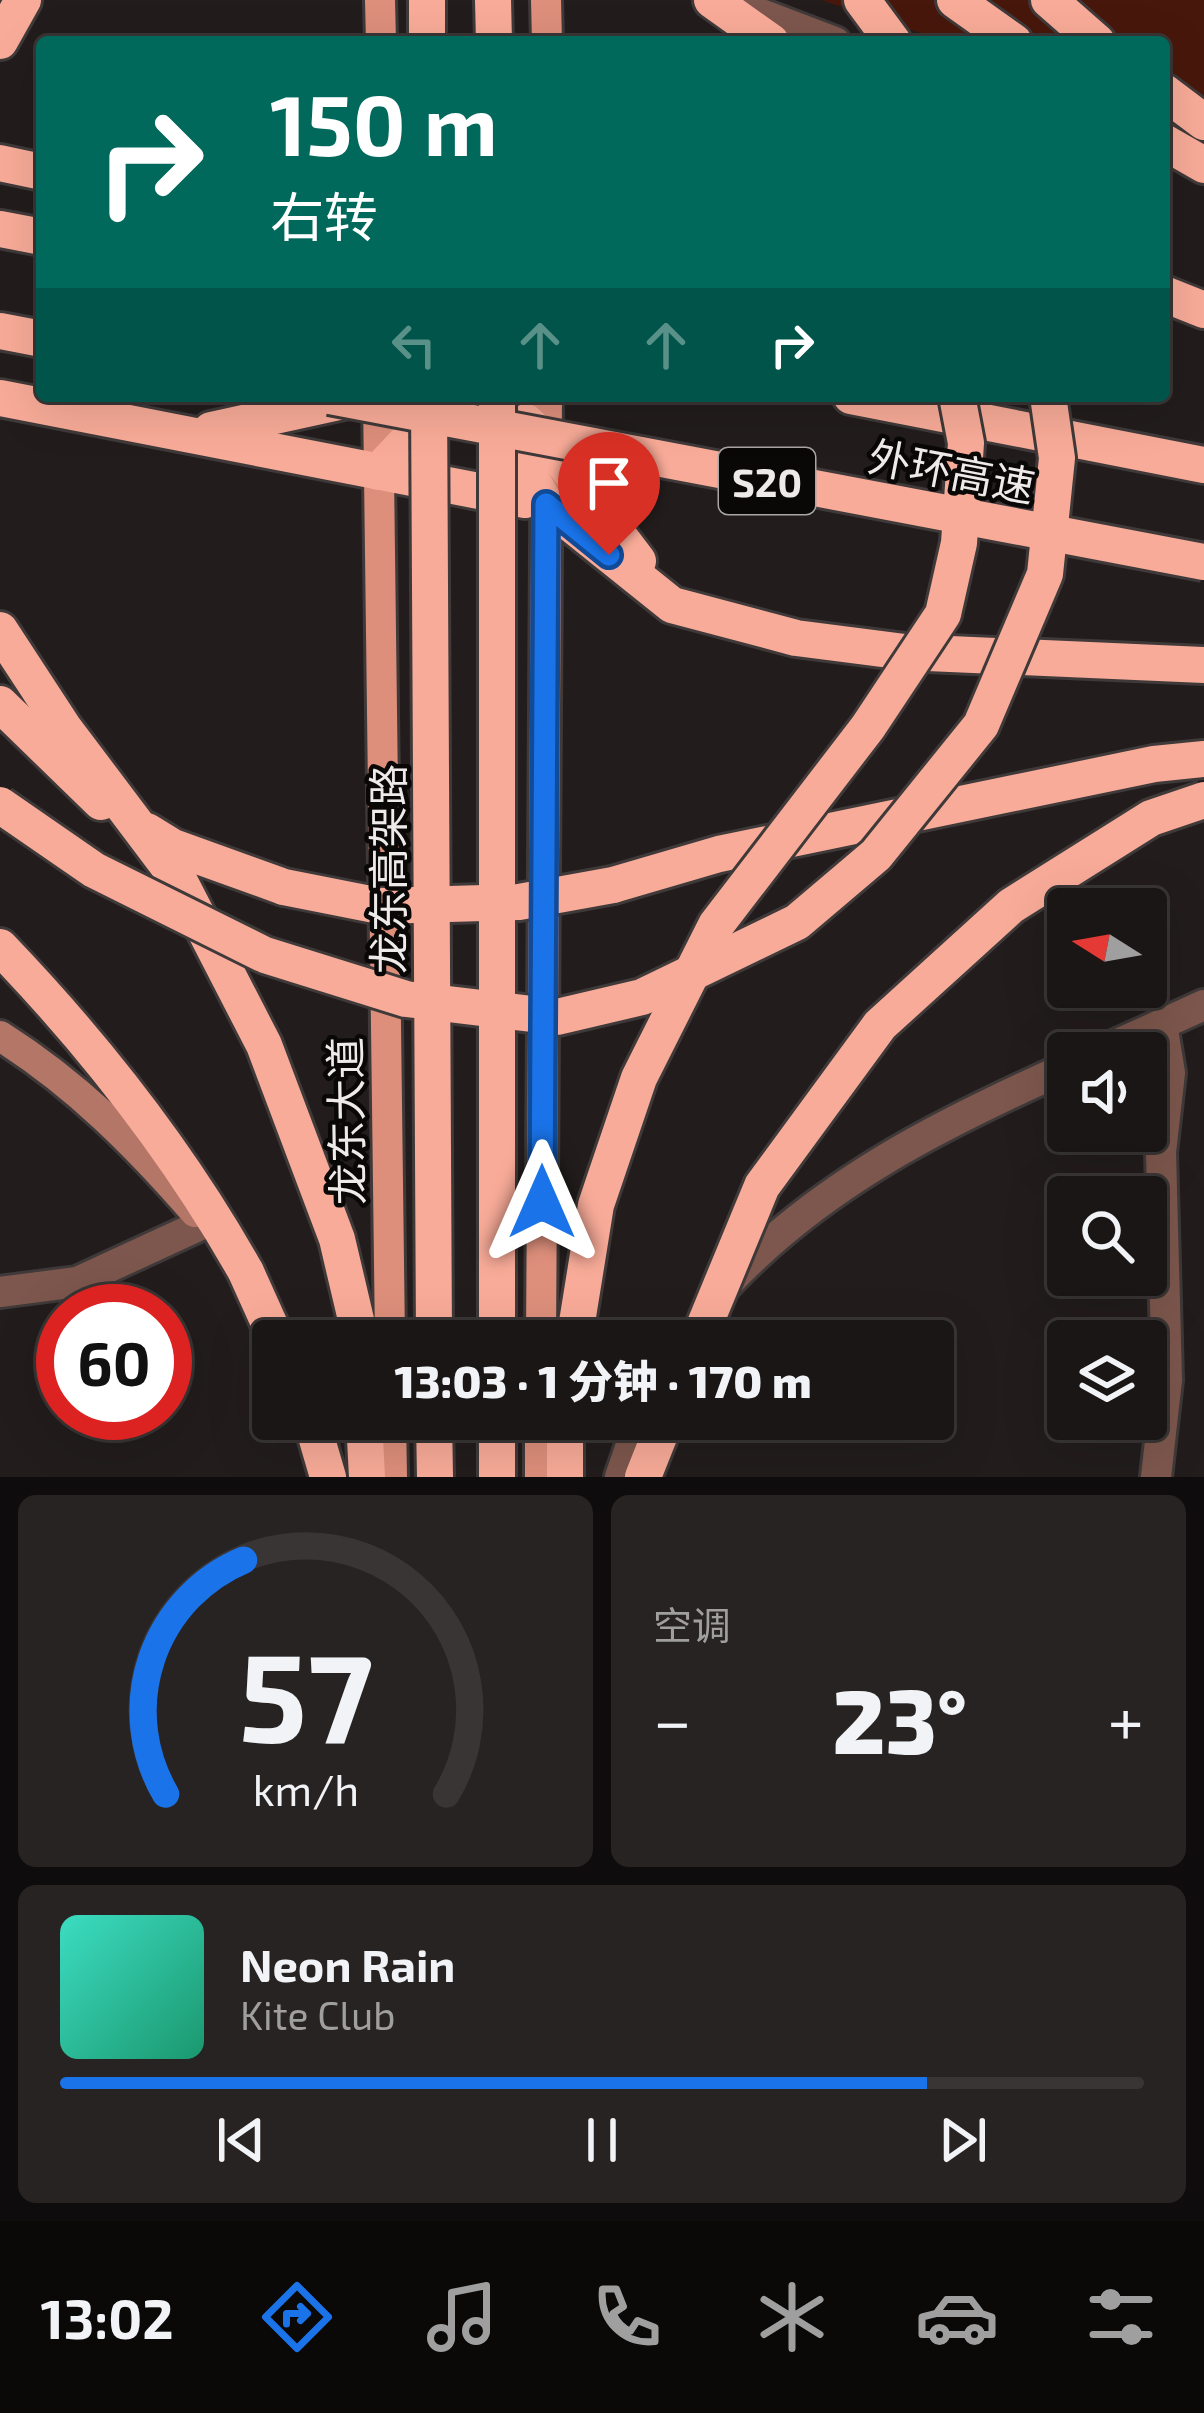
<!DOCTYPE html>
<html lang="zh">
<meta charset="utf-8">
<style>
body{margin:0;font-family:"Exo 2","Noto Sans SC",sans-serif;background:#272322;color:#f1f3f6;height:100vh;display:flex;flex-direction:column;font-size:45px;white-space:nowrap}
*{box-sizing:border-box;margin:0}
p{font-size:39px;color:#9f9fa0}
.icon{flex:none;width:66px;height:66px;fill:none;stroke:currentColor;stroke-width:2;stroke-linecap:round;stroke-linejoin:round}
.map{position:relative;height:1477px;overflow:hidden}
.drawer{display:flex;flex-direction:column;gap:18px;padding:18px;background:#0e0c0c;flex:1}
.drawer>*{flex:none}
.banner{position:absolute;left:36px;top:36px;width:1134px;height:366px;border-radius:12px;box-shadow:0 12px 48px #0002,0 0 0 3px #383534;background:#00695c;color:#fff;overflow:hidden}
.needle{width:78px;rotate:281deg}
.tools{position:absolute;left:1047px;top:888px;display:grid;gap:24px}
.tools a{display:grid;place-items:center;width:120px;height:120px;border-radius:12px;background:#1a1615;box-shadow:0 12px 48px #0002,0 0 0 3px #383534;font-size:60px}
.speed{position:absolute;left:36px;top:1284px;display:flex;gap:24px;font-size:60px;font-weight:700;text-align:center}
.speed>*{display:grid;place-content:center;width:156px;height:156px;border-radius:50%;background:#1a1615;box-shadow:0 12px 48px #0002,0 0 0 3px #383534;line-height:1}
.speed .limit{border:18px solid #d22;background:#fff;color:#111}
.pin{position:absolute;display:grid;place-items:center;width:102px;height:102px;color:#fff;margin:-123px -51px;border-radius:50% 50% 50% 0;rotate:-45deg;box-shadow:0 0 12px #0007}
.pin .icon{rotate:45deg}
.me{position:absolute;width:132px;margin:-66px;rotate:0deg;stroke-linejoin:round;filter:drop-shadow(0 0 9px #0008)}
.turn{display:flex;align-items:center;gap:42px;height:252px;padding:0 36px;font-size:54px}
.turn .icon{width:156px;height:156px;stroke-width:2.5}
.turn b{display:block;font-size:84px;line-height:102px}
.lanes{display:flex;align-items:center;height:114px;padding:0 36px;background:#0003;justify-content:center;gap:60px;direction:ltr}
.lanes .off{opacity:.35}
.big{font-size:90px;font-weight:800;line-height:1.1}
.drawer .widget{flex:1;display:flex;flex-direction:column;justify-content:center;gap:18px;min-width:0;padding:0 42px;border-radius:18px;background:#272322}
.drawer .dial{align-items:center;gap:0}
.dial svg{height:312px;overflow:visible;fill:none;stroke:#383534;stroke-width:7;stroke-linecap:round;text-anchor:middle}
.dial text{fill:#f1f3f6;stroke:none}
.song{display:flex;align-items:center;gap:36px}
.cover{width:144px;height:144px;border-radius:18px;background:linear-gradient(135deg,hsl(170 70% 55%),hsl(160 70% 35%))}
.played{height:12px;border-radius:6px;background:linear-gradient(90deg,#1a73e8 80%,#383534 80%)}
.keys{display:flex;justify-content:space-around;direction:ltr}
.heat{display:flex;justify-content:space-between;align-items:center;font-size:66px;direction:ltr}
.drawer .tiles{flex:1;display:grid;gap:18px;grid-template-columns:1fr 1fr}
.widget:last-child{grid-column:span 2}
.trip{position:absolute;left:252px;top:1320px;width:702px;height:120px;border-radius:12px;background:#1a1615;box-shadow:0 12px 48px #0002,0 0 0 3px #383534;font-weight:800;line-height:120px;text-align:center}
.dock{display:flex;height:192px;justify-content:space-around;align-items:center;background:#0a0908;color:#9f9fa0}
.dock .icon{width:84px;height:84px}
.dock .active{color:#1a73e8}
.dock b{font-size:54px;color:#f1f3f6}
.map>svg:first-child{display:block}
.green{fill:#48170b}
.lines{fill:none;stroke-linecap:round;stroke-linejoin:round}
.street-casing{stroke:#3f3a39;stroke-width:36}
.secondary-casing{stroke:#3f3a39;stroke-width:36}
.primary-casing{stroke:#3f3a39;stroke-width:36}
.highway-casing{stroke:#3f3a39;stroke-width:42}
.street{stroke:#7d574d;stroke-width:30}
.secondary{stroke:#b37667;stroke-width:30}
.primary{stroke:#dd8f7b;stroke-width:30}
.highway{stroke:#f8ab98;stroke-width:36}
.highway-bridge-casing{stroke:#3f3a39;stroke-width:42;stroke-linecap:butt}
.highway-bridge{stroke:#f8ab98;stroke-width:36}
.route-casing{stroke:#114b97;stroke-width:30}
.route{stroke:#1a73e8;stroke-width:21}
.labels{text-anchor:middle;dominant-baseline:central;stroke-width:9;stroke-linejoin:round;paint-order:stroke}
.shield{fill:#0a0807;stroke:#aaa6a5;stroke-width:3}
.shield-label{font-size:39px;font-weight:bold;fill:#eeeae9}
.street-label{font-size:42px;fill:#eeeae9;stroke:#0a0807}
</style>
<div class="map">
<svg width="1204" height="1477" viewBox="0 0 1204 1477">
<rect width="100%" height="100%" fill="#221d1c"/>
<!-- green -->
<path class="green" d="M821,0h383v150l-40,-20v-88h-217z"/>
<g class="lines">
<defs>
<g id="street">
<path d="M740,6l95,36"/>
<path d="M1098,1053l106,-48"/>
<path d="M727,1284c95,-101 216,-161 341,-217"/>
<path d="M0,1292l77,-10 128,-59"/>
<path d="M620,1477l20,-58"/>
<path d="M1156,1477l11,-97 -6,-228 9,-79 -8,-49"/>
</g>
<path id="secondary" d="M0,1036c76,48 137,109 195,176"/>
<g id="primary">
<path d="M380,0l1,42"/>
<path d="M546,0l1,42"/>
<path d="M378,396l12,945"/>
<path d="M541,1341l6,-945"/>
<path d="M391,1419l1,58"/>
<path d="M540,1477v-58"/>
</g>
<g id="highway">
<path d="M427,0v42"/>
<path d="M493,0l1,42"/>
<path d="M712,0l59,42"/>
<path d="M862,0l31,42"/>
<path d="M955,0l59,42"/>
<path d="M1049,0l48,42"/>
<path d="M0,41l23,-41"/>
<path d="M1164,92l40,30"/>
<path d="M1164,142l40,23"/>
<path d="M0,163l42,9"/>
<path d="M0,229l42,8"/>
<path d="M1164,294l40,16"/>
<path d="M0,331l42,8"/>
<path d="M851,396l353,69"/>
<path d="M0,398l525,102"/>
<path d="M492,411l54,93 126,101 124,33 109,14 299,13"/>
<path d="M526,422l21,19 91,120"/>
<path d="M211,430l151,-33"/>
<path d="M378,472l71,-76"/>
<path d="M0,630l64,98 116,154 84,163 73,194 24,102"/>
<path d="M0,704l101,98"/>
<path d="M147,831l26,16 111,40"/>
<path d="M613,885l106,-31 435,-90 50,-5"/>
<path d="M0,947c95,99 179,206 246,325"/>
<path d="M311,1419l17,58"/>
<path d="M364,1419l3,58"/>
<path d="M434,1419l1,58"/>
<path d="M497,1419v58"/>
<path d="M565,1477v-58"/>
<path d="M643,1477l23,-58"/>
</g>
</defs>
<!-- street casing -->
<use href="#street" class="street-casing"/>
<!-- secondary casing -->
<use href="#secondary" class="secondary-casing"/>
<!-- primary casing -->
<use href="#primary" class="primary-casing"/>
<!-- highway casing -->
<use href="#highway" class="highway-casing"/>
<!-- street -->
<use href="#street" class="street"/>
<!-- secondary -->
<use href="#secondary" class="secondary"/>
<!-- primary -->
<use href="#primary" class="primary"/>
<!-- highway -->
<use href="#highway" class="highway"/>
<defs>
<g id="highway-bridge">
<path d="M330,396l874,166"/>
<path d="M429,396l5,945"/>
<path d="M497,396v945"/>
<path d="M0,805l94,65 171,85 141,44 151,18 85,-20 155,-75 79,-67 105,-130 64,-151 12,-116 -9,-62"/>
<path d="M284,887l96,19 139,-4 94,-17"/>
<path d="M246,1272l31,69"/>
<path d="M574,1341l22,-136 43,-127 77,-153 152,-198 75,-113 16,-71 7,-100 -9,-47"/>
<path d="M698,1341l64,-155 118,-161 131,-119 140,-88 53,-18"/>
</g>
</defs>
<!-- highway-bridge casing -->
<use href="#highway-bridge" class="highway-bridge-casing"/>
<!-- highway-bridge -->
<use href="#highway-bridge" class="highway-bridge"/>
</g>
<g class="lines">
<defs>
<path id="route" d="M542,1202l4,-698 63,51"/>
</defs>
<!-- route casing -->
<use href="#route" class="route-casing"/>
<!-- route -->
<use href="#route" class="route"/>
</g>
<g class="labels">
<!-- shield labels -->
<rect class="shield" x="719" y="448" width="96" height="66" rx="9"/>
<g class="shield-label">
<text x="767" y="481">S20</text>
</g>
<!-- street labels -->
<g class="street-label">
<text transform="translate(952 470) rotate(11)">外环高速</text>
<text transform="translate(387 869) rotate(-90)">龙东高架路</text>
<text transform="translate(345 1121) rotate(-91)">龙东大道</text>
</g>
</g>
</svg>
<div class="tools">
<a><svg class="needle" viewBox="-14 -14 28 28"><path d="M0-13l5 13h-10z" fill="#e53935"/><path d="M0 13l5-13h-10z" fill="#9f9fa0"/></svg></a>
<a><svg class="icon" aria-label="sound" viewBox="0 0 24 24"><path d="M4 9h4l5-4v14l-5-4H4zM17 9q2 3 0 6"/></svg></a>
<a><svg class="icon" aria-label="search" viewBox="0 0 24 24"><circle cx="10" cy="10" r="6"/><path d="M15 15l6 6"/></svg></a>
<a><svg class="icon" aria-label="layers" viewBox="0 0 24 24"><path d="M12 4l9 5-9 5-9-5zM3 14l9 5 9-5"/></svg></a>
</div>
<div class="speed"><div class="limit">60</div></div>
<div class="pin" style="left:609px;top:555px;background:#d93025"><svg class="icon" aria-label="arrive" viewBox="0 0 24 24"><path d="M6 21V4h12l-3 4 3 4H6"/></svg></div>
<svg class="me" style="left:542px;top:1202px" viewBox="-20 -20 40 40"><path d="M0-17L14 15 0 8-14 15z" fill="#1a73e8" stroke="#fff" stroke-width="4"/></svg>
<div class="trip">13:03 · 1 分钟 · 170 m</div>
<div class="banner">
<div class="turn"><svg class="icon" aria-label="right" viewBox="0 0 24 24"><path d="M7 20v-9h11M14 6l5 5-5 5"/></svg><div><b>150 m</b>右转</div></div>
<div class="lanes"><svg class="icon off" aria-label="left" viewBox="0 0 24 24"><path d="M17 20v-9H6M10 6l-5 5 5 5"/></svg><svg class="icon off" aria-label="ahead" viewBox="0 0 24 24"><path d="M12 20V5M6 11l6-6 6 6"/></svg><svg class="icon off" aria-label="ahead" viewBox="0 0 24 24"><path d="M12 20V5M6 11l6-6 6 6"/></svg><svg class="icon" aria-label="right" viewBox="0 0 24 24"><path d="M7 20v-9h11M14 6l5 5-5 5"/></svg></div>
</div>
</div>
<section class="drawer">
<div class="tiles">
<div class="widget dial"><svg viewBox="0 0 100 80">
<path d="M14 69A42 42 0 1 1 86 69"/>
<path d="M14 69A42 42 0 0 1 34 9" stroke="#1a73e8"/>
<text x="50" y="56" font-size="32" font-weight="700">57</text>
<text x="50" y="72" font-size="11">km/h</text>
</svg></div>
<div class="widget"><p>空调</p>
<div class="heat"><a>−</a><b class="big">23°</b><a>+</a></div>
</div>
<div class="widget">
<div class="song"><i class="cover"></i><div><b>Neon Rain</b><p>Kite Club</p></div></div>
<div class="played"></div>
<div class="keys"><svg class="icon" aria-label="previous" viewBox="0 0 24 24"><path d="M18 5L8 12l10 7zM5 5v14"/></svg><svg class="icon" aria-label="pause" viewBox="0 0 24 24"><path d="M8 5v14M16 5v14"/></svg><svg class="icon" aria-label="next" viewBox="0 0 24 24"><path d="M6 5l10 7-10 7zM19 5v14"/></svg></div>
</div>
</div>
</section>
<nav class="dock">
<b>13:02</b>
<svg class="icon active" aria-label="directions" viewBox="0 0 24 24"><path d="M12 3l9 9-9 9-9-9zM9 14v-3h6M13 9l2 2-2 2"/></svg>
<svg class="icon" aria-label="music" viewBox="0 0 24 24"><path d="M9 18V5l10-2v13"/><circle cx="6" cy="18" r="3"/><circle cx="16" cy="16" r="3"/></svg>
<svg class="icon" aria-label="phone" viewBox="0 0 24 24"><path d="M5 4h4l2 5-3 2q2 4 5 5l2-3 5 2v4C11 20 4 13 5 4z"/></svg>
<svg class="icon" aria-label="climate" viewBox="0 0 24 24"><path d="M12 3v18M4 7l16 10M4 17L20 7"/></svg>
<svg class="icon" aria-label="car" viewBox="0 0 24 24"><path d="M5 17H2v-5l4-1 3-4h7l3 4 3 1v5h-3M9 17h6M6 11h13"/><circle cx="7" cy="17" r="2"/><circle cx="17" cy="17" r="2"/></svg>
<svg class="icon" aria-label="filters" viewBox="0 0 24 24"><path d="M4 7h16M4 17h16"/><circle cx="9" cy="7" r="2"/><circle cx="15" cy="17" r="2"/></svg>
</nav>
